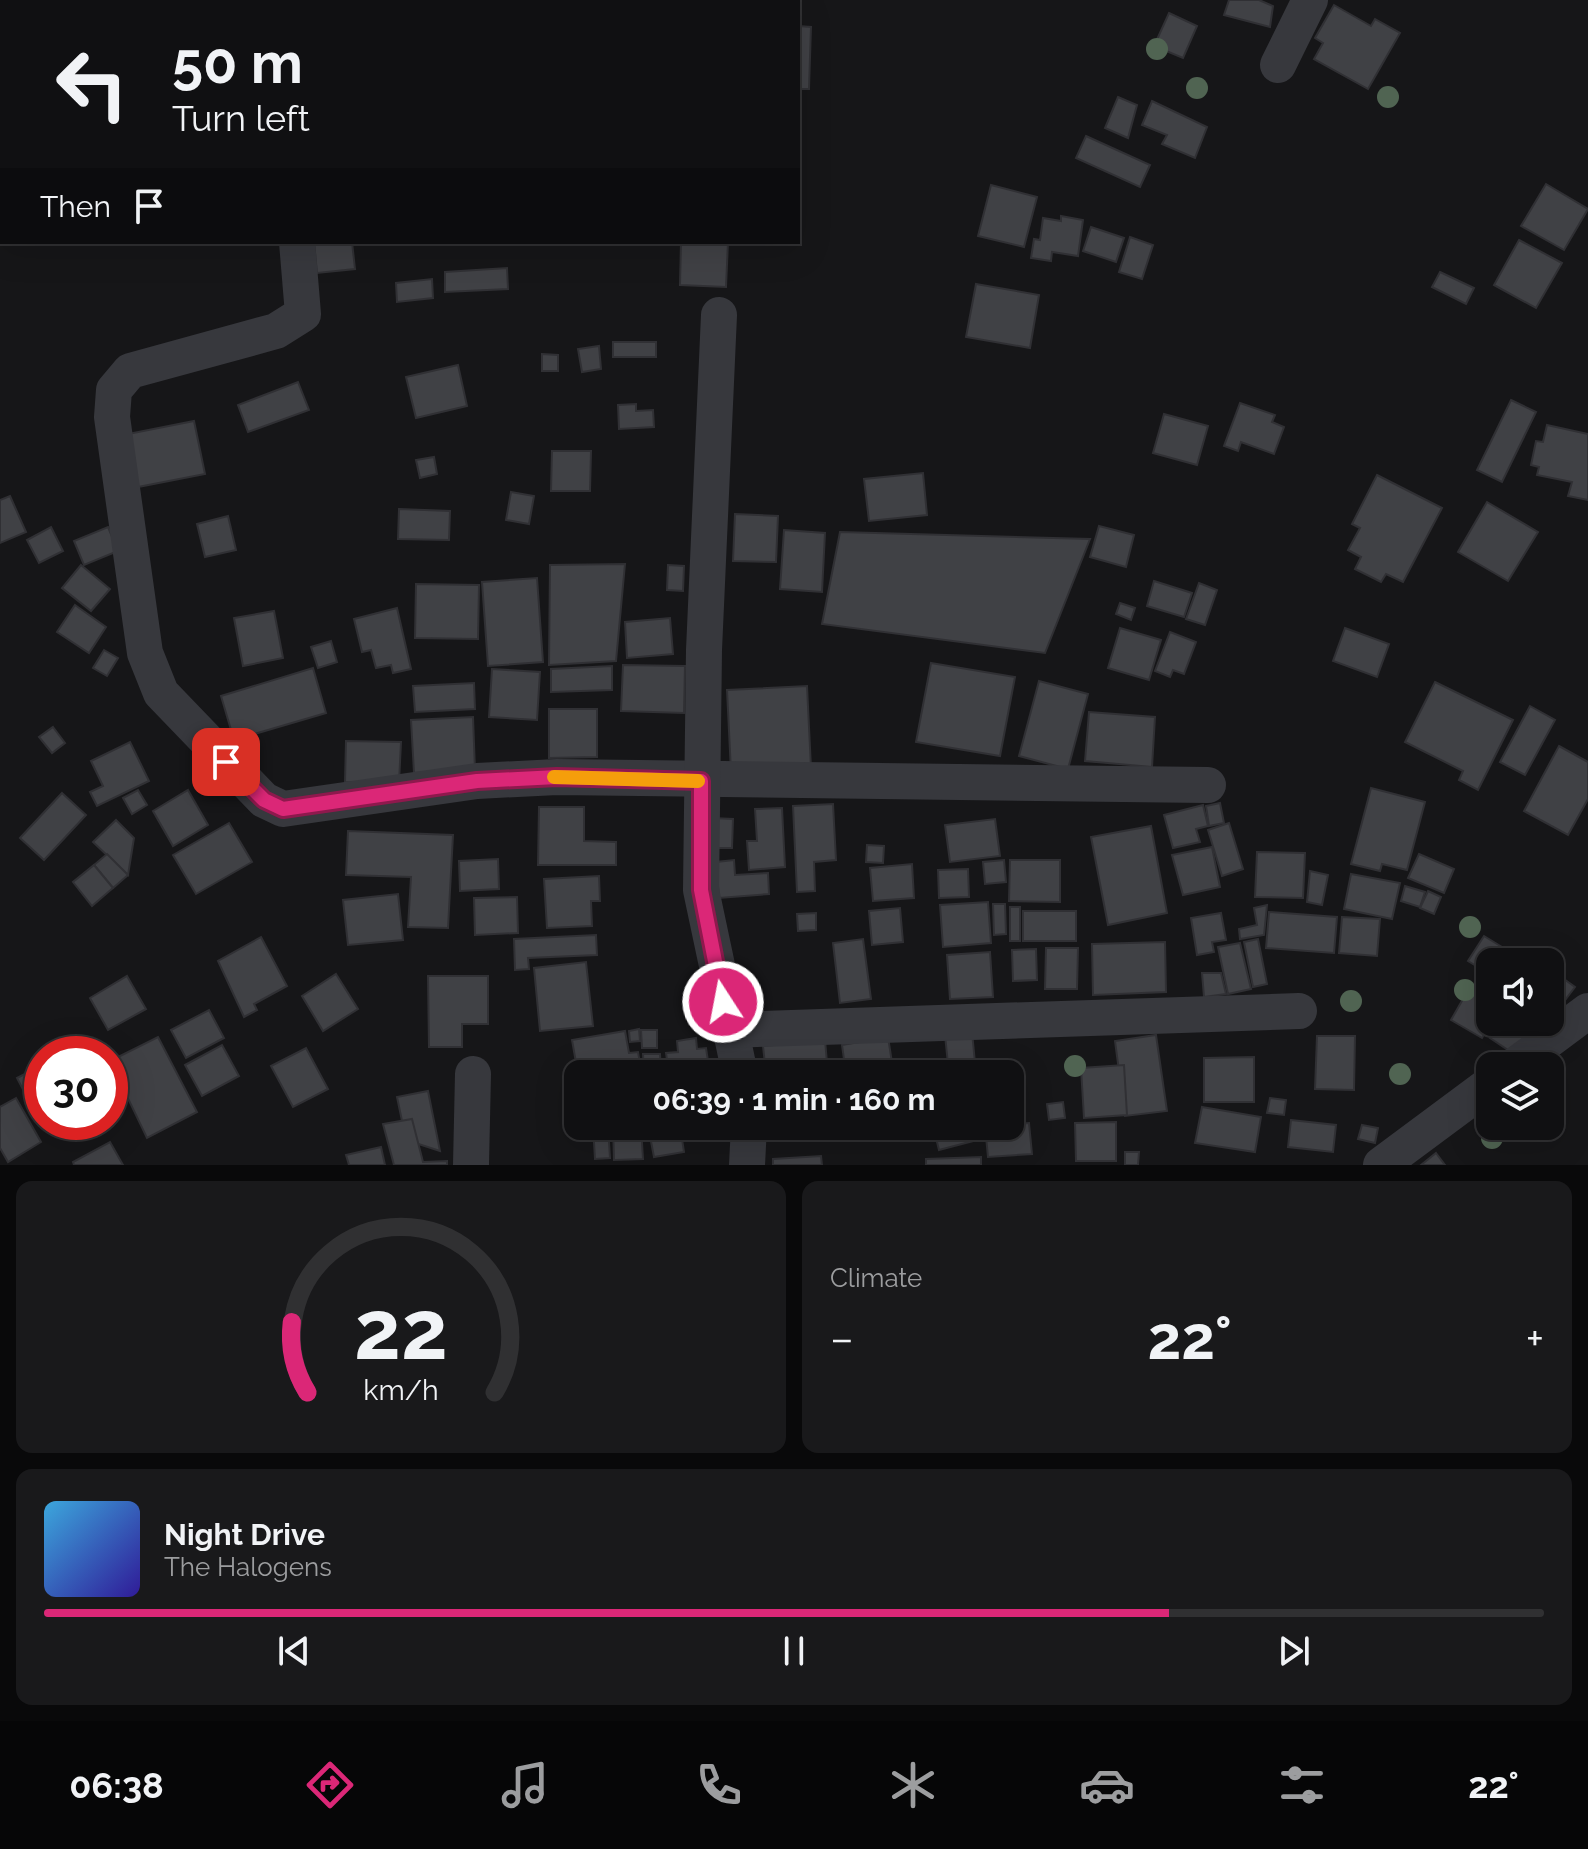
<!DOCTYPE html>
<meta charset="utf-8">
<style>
body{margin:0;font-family:Raleway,sans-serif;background:#19191b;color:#f1f3f6;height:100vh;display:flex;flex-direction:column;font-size:30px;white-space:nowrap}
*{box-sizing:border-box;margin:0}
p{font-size:26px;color:#9c9d9f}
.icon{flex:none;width:44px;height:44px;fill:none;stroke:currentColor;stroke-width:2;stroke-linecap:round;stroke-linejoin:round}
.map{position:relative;height:1165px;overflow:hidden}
.drawer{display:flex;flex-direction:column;gap:16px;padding:16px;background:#09090a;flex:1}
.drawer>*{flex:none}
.hud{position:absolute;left:0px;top:0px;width:800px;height:244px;box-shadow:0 8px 32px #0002,0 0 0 2px #303032;background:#101012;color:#f1f3f6;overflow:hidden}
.fabs{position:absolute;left:1476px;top:948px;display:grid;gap:16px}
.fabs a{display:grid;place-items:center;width:88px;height:88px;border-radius:16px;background:#101012;box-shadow:0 8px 32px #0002,0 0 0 2px #303032;font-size:40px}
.speed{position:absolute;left:24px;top:1036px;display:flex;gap:16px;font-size:40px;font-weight:700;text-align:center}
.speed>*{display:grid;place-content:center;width:104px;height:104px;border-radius:50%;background:#101012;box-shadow:0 8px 32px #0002,0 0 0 2px #303032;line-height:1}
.speed .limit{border:12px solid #d22;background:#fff;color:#111}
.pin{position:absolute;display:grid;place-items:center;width:68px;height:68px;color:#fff;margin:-34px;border-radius:16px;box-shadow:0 4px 12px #0006}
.me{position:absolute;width:88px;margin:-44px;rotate:349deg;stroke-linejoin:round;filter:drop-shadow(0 0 6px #0008)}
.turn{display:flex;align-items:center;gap:28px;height:168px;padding:0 40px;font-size:36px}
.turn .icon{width:104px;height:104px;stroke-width:2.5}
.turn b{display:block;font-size:56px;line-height:68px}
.then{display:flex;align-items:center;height:76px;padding:0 40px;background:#0003;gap:16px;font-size:30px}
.big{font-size:60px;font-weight:700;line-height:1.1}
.drawer .tile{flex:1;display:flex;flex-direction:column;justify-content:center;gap:12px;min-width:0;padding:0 28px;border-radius:16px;background:#19191b}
.drawer .dial{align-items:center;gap:0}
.dial svg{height:208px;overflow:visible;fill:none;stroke:#303032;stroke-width:7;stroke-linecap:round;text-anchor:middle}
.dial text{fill:#f1f3f6;stroke:none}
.song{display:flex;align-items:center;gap:24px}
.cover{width:96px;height:96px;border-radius:12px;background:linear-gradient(135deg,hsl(200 70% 55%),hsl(250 70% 35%))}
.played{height:8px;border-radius:4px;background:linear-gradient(90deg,#db2777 75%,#303032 75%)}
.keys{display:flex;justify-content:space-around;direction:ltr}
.heat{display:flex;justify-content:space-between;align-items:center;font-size:44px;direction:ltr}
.drawer .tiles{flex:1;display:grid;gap:16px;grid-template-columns:1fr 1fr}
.tile:last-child{grid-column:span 2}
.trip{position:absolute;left:564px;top:1060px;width:460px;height:80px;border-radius:16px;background:#101012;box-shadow:0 8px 32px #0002,0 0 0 2px #303032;font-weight:700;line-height:80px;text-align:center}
.tabs{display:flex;height:128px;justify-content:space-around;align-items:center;background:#060607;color:#9c9d9f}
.tabs .icon{width:56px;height:56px}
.tabs .selected{color:#db2777}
.tabs b{font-size:36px;color:#f1f3f6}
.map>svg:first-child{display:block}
.building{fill:#404145;stroke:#303034;stroke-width:2}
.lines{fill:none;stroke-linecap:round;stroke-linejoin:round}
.minor{stroke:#37383d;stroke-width:36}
.tree{fill:#506452}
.route-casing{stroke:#8e194d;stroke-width:20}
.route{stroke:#db2777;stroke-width:14}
.slow{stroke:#f59e0b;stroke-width:14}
</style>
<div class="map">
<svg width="1588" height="1165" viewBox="0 0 1588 1165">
<rect width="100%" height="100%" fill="#161618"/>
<!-- building -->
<g class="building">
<path d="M1229,0h30l14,6 -3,21 -46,-12z"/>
<path d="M1334,5l37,21 4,-7 25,14 -32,56 -54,-30 9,-16 -8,-5z"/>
<path d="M1169,13l28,13 -14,32 -29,-12z"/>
<path d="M798,26l13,1 -2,62h-11z"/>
<path d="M1118,97l19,8 -9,33 -23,-10z"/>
<path d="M1152,101l55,26 -12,31 -33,-14 5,-9 -25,-10z"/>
<path d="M1086,136l64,29 -10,22 -64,-29z"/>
<path d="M2,156v67l-2,1v-67z"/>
<path d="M1546,184l42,25 -24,41 -43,-24z"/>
<path d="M991,185l46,12 -13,50 -46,-11z"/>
<path d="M1061,216l22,4 -5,36 -26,-4 -1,9 -20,-3 3,-19 6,1 3,-22 18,3z"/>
<path d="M1091,227l33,11 -8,24 -33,-11z"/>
<path d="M1130,237l23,8 -11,34 -23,-7z"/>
<path d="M1519,240l43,23 -26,45 -42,-23z"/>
<path d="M314,242h38l3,27 -38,4z"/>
<path d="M681,242h47l-2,45 -46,-2z"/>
<path d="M507,268l1,21 -63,3v-20z"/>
<path d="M1440,272l34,16 -8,16 -34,-17z"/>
<path d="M432,279l1,19 -36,4 -1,-19z"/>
<path d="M976,284l63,11 -9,53 -64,-11z"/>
<rect x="613" y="342" width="43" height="15"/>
<path d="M599,346l2,23 -19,3 -4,-23z"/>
<path d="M542,354l16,1v16h-16z"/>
<path d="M458,365l9,41 -51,12 -10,-41z"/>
<path d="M298,382l11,28 -61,22 -10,-27z"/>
<path d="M1511,400l25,12 -34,70 -25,-12z"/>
<path d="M1240,403l35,12 -3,7 12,5 -10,27 -33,-12 -3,9 -14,-5z"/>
<path d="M636,404v7l17,-1 1,17 -35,2 -1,-24z"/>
<path d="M1164,414l44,12 -11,39 -44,-12z"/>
<path d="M194,421l11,53 -67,13 -10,-53z"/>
<path d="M1547,425l41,9v66l-20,-4 4,-14 -35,-7 2,-8 -8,-2 5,-24 7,1z"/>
<path d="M552,451h39l-1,40h-39z"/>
<path d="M434,457l3,17 -17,4 -4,-18z"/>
<path d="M923,473l4,42 -58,6 -5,-42z"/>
<path d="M1377,475l65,33 -39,74 -17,-8 -5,8 -26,-13 6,-12 -13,-7 12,-22 -8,-4z"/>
<path d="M511,492l23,4 -5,28 -23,-4z"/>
<path d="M10,496l16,36 -26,11v-43z"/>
<path d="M1487,502l51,30 -30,49 -50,-29z"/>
<path d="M399,509l51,2 -1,29 -51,-1z"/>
<path d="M735,514l43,2 -2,46 -43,-1z"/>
<path d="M228,516l8,34 -31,7 -8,-33z"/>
<path d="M1099,526l35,9 -8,32 -36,-10z"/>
<path d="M51,527l12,24 -24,12 -12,-23z"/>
<path d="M108,527l10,24 -34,14 -10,-24z"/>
<path d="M784,530l41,3 -3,59 -42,-3z"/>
<path d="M840,532l250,7 -45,114 -223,-29z"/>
<path d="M625,564l-9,97 -67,4 1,-100z"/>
<path d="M81,565l29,24 -19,22 -29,-23z"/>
<path d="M668,565l16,1 -1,25 -16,-1z"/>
<path d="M537,578l6,84 -55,4 -6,-84z"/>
<path d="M1154,581l38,12 -8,24 -37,-11z"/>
<path d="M1199,583l18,7 -12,35 -19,-6z"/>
<path d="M416,584l63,1 -1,54 -63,-1z"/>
<path d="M1120,603l15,5 -4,12 -15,-6z"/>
<path d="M75,605l31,22 -17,26 -32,-21z"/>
<path d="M397,608l14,61 -18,4 -2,-8 -15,3 -5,-18 -9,2 -8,-33z"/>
<path d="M274,611l9,47 -40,8 -9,-48z"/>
<path d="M670,618l3,36 -46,4 -2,-36z"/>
<path d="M1120,628l41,12 -12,40 -41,-12z"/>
<path d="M1345,628l44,16 -12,33 -44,-16z"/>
<path d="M1170,632l26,10 -12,32 -11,-4 -3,7 -15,-6z"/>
<path d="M331,641l6,21 -19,6 -7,-21z"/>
<path d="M104,650l14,8 -11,18 -14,-8z"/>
<path d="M931,663l84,14 -15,79 -84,-14z"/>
<path d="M623,665l62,1 -1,47 -63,-2z"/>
<path d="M612,666v24l-61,2v-23z"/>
<path d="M313,668l13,45 -92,27 -13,-44z"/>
<path d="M492,669l48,3 -3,48 -48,-3z"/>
<path d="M1039,681l49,13 -20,75 -49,-13z"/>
<path d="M1435,682l78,38 -35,70 -19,-10 4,-9 -58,-29z"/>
<path d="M474,683l1,26 -60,3 -2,-26z"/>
<path d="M807,686l4,82 -80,4 -4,-82z"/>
<path d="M1530,706l25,14 -30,55 -25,-13z"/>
<path d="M549,709h48v48l-48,1z"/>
<path d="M1089,712l66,5 -3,50 -67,-6z"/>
<path d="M473,717l2,53 -61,3 -3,-53z"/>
<path d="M53,727l12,16 -13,10 -13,-16z"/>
<path d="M346,741l55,1 -2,41 -54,-1z"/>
<path d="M130,742l19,39 -52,25 -7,-14 13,-6 -12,-25z"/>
<path d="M1559,746l29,16v37l-20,36 -44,-24z"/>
<path d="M1371,788l54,14 -18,68 -25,-6 -2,7 -29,-7z"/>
<path d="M138,790l9,15 -15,9 -9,-16z"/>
<path d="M188,790l20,35 -35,21 -20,-35z"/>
<path d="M62,793l24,22 -42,45 -24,-22z"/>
<path d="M1220,803l4,20 -15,3 -3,-20z"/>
<path d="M833,804l3,56 -22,2 1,29 -18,1 -4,-86z"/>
<path d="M1203,805l5,21 -12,3 4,13 -27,6 -9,-33z"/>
<path d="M539,807h45v34l32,1v23h-78z"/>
<path d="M782,808l3,59 -36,3 -2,-29h10l-2,-32z"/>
<path d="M712,818l21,1 -1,29h-21z"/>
<path d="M995,819l5,37 -50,6 -5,-37z"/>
<path d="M116,820l18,18 -6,37 -35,-33z"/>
<path d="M229,823l23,39 -56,32 -23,-39z"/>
<path d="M1229,823l14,46 -21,7 -14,-46z"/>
<path d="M1151,826l16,87 -59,12 -17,-88z"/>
<path d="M348,831l105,4 -5,93 -40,-1 3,-50 -65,-2z"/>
<path d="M867,845l17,1 -1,17 -17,-1z"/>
<path d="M1212,847l8,40 -37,8 -11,-40z"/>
<path d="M1257,852l48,1 -2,45 -48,-1z"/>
<path d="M107,854l21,21 -15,13 -19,-23z"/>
<path d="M1419,854l35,15 -10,24 -36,-15z"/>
<path d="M498,859l1,30 -39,2 -1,-30z"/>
<path d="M734,860l1,15 33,-2 1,21 -50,4 -3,-36z"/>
<path d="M1004,860l2,22 -21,2 -2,-22z"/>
<path d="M1010,860h50v42l-51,-1z"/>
<path d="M912,864l2,34 -41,3 -3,-33z"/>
<path d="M94,865l19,23 -21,18 -19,-24z"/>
<path d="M968,869l1,28 -30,1 -1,-28z"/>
<path d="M1310,871l18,4 -6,30 -15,-3z"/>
<path d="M1351,874l49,9 -8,36 -48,-10z"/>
<path d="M599,876l1,25h-9l1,25 -45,2 -3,-49z"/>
<path d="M1405,886l20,6 -5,15 -19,-6z"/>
<path d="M1428,891l13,6 -7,17 -14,-6z"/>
<path d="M398,894l5,46 -55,5 -5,-45z"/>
<path d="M517,897l1,36 -43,2 -1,-37z"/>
<path d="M988,902l3,41 -48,4 -3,-42z"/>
<path d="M993,904h12l1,30 -12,1z"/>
<path d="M1267,905l-3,30 -24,4 -1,-10 18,-4 -3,-17z"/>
<rect x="1010" y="907" width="10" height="34"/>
<path d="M900,908l3,34 -31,3 -3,-34z"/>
<rect x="1023" y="911" width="53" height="30"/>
<path d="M1269,912l68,5 -3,36 -68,-5z"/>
<path d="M816,913v17l-18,1 -1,-17z"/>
<path d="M1221,913l5,27 -14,2 2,10 -17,3 -6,-37z"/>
<path d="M1342,917l38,2 -3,37 -38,-3z"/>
<path d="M596,935l1,20 -69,3 1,11 -14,1 -1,-31z"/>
<path d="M1484,936l18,11 -16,25 -18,-11z"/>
<path d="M261,937l26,49 -33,18 3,6 -13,7 -26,-56z"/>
<path d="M863,939l8,60 -31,4 -7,-60z"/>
<path d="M1258,939l9,45 -14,3 -9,-45z"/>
<path d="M1165,942l1,50 -73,3 -1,-51z"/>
<path d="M1240,943l11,46 -23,5 -10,-47z"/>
<path d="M1046,948h32l-1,41h-32z"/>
<path d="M1036,949l1,31 -24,1 -1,-31z"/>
<path d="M990,952l3,45 -43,2 -3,-44z"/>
<path d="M586,962l7,64 -53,5 -6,-63z"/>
<path d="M1550,969l25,18 -25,33z"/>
<path d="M1202,973h19l5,21 -22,3z"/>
<path d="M336,974l22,35 -35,22 -21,-35z"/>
<path d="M127,976l19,33 -38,21 -18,-32z"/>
<path d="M428,976h60v48h-26v23h-33z"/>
<path d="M1471,985l19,10 1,27 -9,16 -31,-18z"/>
<path d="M209,1010l15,28 -38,20 -15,-28z"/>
<path d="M1501,1022h42l-23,36 -30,-20z"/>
<path d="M639,1029l1,12 -10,1 -1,-11z"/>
<path d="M641,1030h16v18h-15z"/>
<path d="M625,1031l4,22 9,-1 2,11 -11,2 2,9h-53l-6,-34z"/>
<path d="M972,1032l4,41 -27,1 -4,-39z"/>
<path d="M1156,1035l11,76 -42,5 -10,-75z"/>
<path d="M1317,1036h38l-1,54 -39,-1z"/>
<path d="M158,1037l39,75 -50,26 -37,-77z"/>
<path d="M888,1037l5,32 -47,5 -4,-29z"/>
<path d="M696,1038l1,11 9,-1 2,13 7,-1 2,14h-48l-3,-21 12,-1 -1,-11z"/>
<path d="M90,1040l11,14h-46l-1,-2z"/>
<path d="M825,1040l3,34h-62l-3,-28z"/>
<path d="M222,1045l17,31 -37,20 -17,-31z"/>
<path d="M306,1048l22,41 -35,18 -22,-41z"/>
<path d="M643,1054h17l1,20h-17z"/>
<path d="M1254,1057v45h-50v-44z"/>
<path d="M42,1065v57h17l-15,8 -27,-52z"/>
<path d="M1124,1065l3,50 -43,3 -3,-50z"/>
<path d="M428,1091l12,60 -34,-11 -9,-43z"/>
<path d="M16,1098l25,44 -33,20 -8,-14v-41z"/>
<path d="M1270,1098l16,2 -2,15 -17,-2z"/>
<path d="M1063,1102l2,16 -16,2 -2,-16z"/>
<path d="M1202,1107l59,10 -6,35 -60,-9z"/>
<path d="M412,1119l11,43 24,-1v4h-53l-11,-41z"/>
<path d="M1291,1120l45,5 -3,27 -45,-5z"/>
<path d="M1116,1122v39h-40l-1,-38z"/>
<path d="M1029,1123l3,31 -44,3 -3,-31z"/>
<path d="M1362,1125l16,3 -3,15 -17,-4z"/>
<path d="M593,1126h15l2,32 -15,1z"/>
<path d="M613,1126h28l2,33 -29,1z"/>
<path d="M648,1126h32l4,26 -30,5z"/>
<path d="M684,1126h39l-38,6z"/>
<path d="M771,1126h72l1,10 -72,4z"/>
<path d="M847,1126h14l-2,12 -11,-1z"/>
<path d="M862,1126h20l-1,15 -19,-1z"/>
<path d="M933,1126h44l4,13 -42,11z"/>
<path d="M110,1142l13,23h-49l-1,-3z"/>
<path d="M381,1147l4,18h-36l-3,-10z"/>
<path d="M1125,1152h14l-1,13h-13z"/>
<path d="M1436,1153l9,12h-24z"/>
<path d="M821,1156l1,9h-49v-6z"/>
<path d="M981,1157v8h-55v-6z"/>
</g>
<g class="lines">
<!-- minor -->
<g class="minor">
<path d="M263,0l1,2"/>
<path d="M546,2v-2"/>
<path d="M1278,65l32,-65"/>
<path d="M297,242l6,72 -27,17 -146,40 -16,19 -2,27 33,236 16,40 103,107 19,9 194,-28 80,-4 651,8"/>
<path d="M719,315l-15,335 -3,240 39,184"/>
<path d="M729,1030l570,-19"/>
<path d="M1514,1066l74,-55"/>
<path d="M471,1165l2,-91"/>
<path d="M747,1165l2,-39"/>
<path d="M1381,1165l109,-81"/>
</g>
</g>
<!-- trees -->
<g class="tree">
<circle cx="1157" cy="49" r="11"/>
<circle cx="1197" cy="88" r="11"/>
<circle cx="1388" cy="97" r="11"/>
<circle cx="1470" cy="927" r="11"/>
<circle cx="1465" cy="990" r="11"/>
<circle cx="1351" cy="1001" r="11"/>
<circle cx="1075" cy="1066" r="11"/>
<circle cx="1400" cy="1074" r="11"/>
<circle cx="1492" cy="1138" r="11"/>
</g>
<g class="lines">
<defs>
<path id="route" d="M226,762l38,38 19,9 194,-28 80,-4 144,4v109l22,112"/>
</defs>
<!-- route casing -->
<use href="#route" class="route-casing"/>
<!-- route -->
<use href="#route" class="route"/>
<!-- slow -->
<path class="slow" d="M554,777l144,4"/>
</g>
</svg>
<div class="fabs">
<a><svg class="icon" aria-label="sound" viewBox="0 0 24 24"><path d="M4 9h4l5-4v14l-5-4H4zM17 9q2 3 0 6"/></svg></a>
<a><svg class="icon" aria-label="layers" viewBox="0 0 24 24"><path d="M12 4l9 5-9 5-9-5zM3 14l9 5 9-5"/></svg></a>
</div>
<div class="speed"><div class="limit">30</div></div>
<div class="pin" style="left:226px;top:762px;background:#d93025"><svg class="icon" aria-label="arrive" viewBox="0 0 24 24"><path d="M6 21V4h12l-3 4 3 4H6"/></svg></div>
<svg class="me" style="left:723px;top:1002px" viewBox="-20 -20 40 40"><circle r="17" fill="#db2777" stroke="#fff" stroke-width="3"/><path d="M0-11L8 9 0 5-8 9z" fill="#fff"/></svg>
<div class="trip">06:39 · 1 min · 160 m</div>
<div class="hud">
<div class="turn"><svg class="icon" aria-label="left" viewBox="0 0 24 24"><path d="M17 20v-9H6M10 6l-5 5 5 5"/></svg><div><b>50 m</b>Turn left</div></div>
<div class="then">Then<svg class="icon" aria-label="arrive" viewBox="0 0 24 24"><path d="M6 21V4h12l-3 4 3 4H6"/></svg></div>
</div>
</div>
<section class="drawer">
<div class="tiles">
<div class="tile dial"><svg viewBox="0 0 100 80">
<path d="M14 69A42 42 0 1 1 86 69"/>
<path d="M14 69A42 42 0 0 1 8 42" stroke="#db2777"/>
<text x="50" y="56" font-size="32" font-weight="700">22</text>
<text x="50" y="72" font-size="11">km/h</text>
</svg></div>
<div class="tile"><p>Climate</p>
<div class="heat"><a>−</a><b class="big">22°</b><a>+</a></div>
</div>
<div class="tile">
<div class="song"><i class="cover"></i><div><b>Night Drive</b><p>The Halogens</p></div></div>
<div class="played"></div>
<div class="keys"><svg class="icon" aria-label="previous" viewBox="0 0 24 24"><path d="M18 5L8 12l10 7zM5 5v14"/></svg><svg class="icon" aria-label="pause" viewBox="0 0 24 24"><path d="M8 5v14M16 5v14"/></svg><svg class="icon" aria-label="next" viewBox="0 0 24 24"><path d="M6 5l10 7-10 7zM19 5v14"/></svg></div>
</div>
</div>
</section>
<nav class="tabs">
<b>06:38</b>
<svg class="icon selected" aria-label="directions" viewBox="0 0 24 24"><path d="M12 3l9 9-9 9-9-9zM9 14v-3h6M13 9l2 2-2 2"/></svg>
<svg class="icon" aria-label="music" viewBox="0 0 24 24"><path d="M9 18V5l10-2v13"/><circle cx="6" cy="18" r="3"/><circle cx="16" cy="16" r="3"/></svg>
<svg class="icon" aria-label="phone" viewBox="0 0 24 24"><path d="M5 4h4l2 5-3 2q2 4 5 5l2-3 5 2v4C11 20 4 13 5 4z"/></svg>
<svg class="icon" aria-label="climate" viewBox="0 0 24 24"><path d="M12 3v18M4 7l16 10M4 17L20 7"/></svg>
<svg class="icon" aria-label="car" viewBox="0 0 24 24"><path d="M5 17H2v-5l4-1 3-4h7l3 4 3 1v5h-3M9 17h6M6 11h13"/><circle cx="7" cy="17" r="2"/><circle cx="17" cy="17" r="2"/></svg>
<svg class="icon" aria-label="filters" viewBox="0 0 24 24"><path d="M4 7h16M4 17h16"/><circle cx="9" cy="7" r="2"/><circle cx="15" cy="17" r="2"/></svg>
<b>22°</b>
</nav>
